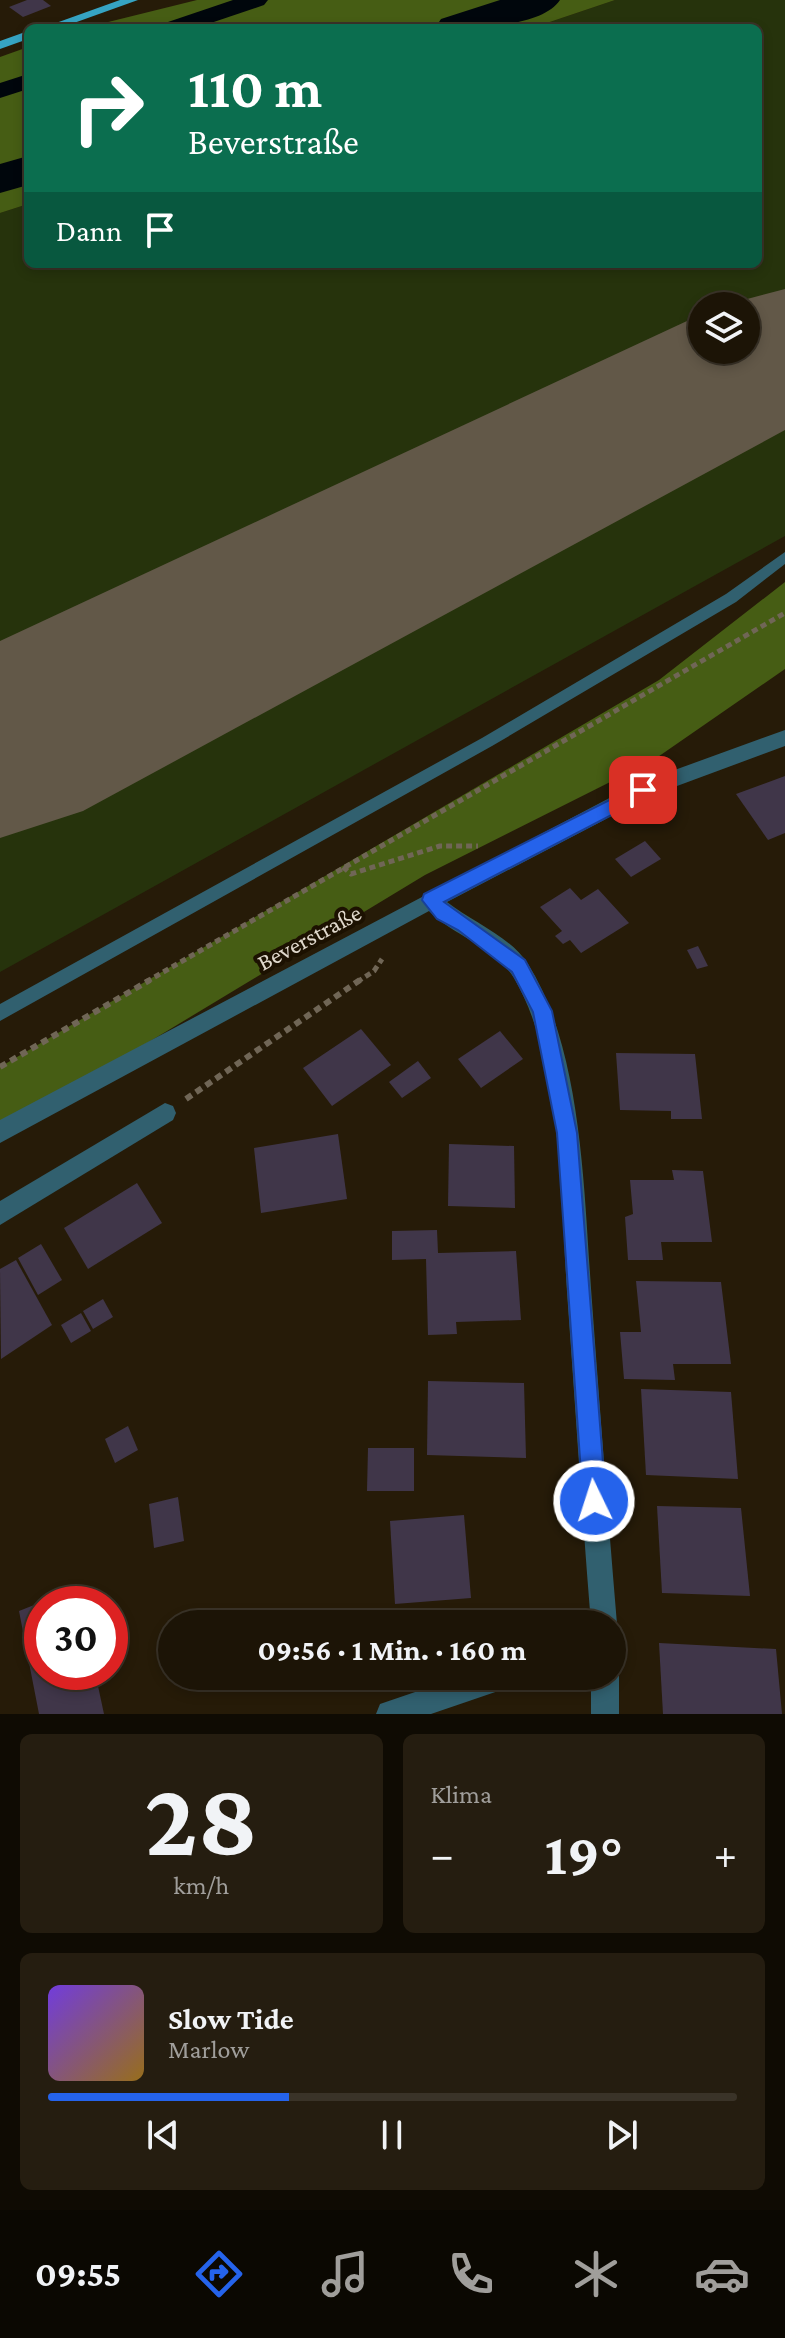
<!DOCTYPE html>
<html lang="de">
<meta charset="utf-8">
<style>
body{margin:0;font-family:"Crimson Pro",serif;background:#251d10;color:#f1f3f6;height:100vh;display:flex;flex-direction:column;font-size:30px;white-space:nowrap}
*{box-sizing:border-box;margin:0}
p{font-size:26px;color:#a09e9b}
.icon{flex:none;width:44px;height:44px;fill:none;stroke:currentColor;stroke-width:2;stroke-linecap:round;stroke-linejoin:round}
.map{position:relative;height:1714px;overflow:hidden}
.details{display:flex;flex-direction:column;gap:20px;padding:20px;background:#0f0b03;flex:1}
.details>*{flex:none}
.hud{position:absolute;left:24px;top:24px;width:738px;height:244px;border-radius:12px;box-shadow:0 4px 12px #0003,0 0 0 2px #3a3328;background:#0b6e4f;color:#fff;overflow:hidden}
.buttons{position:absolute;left:688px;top:292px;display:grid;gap:16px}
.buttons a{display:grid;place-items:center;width:72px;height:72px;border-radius:50%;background:#1c1406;box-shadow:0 4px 12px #0003,0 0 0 2px #3a3328;font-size:40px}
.speed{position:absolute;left:24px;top:1586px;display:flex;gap:16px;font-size:40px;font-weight:700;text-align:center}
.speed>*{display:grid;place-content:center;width:104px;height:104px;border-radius:50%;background:#1c1406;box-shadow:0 4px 12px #0003,0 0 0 2px #3a3328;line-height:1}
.speed .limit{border:12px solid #d22;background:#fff;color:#111}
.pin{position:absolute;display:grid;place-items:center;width:68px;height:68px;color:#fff;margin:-34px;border-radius:16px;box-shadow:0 4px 12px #0006}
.me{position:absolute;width:88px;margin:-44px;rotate:356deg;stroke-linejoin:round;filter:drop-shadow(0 0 6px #0008)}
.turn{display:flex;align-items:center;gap:28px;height:168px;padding:0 32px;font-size:36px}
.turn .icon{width:104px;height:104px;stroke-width:2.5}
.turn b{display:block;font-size:56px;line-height:68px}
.then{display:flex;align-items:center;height:76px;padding:0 32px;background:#0003;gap:16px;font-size:30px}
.big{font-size:60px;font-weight:700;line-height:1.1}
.details .widget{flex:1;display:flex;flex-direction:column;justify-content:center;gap:12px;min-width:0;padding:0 28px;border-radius:12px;background:#251d10}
.details .dial{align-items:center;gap:0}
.dial b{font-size:104px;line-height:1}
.song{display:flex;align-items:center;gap:24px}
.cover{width:96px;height:96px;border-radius:12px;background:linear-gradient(135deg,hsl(260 70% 55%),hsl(40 70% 35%))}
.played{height:8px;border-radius:4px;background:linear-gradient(90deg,#2563eb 35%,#3a3328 35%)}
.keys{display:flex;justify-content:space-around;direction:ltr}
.heat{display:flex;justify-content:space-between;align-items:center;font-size:44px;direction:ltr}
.details .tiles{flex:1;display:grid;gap:20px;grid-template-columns:1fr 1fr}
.widget:last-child{grid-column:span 2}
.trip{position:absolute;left:158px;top:1610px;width:468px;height:80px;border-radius:40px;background:#1c1406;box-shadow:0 4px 12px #0003,0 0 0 2px #3a3328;font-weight:700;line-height:80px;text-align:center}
.tab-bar{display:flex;height:128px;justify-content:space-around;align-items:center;background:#0b0802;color:#a09e9b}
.tab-bar .icon{width:56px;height:56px}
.tab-bar .selected{color:#2563eb}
.tab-bar b{font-size:36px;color:#f1f3f6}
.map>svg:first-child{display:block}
.green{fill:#26330c;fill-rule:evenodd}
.forest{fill:#465d14}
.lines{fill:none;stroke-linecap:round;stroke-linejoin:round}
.canal{fill:#00060c;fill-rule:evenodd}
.river{fill:#00060c;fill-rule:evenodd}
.runway{fill:#625848;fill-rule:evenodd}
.building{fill:#403649}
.path-far1{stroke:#706656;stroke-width:5;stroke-dasharray:6 4;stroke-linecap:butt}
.path{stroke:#706656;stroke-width:6;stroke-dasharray:7 5;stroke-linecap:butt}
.lane{fill:#31606f;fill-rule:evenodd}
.street{fill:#31606f;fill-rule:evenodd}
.primary{fill:#36a4c3;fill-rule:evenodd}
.route{fill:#2563eb;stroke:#184099;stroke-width:2}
.labels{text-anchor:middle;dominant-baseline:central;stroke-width:8;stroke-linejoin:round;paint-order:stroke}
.street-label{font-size:24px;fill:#e0d8cc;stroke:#1c1101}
</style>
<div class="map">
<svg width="785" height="1714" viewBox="0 0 785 1714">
<rect width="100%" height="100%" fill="#261b08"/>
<!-- green -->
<path class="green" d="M615,0h170v536l-785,436v-759l28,-9v60h730v-236h-226zM702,306h44v44h-44z"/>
<!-- forest -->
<g class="forest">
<path d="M197,0h418l-83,28h-448z"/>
<path d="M28,47v157l-28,9v-156z"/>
<path d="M785,582v87l-133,92 -227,114 -425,257v-65l659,-387z"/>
</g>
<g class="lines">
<!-- canal -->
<g class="canal">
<path d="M233,0h35l-4,5 -68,23h-35l4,-5z"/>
<path d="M28,74v15l-28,9v-15z"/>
</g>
<!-- river -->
<g class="river">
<path d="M500,0h60c-20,29 -92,28 -125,28l6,-9z"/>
<path d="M28,156v29l-28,8v-29z"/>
</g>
<!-- runway -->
<path class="runway" d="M785,289v141l-702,381 -83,27v-197l702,-327v36h44v-44h-25z"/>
</g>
<!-- building -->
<g class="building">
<path d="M27,0h16l8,6 -28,11 -14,-10z"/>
<path d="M785,776v57l-17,7 -32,-46z"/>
<path d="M645,841l16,18 -30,18 -16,-18z"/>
<path d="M570,888l11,12 17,-11 31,34 -48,30 -11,-13 -7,4 -8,-8 7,-5 -22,-24z"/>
<path d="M698,946l10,20 -11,3 -10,-19z"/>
<path d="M361,1029l30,36 -59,41 -29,-38z"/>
<path d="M500,1031l23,28 -42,29 -23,-29z"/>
<path d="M616,1053l79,1 7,65h-31v-8l-51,-1z"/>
<path d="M418,1061l13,17 -29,20 -13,-16z"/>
<path d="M338,1134l9,65 -86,14 -7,-65z"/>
<path d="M449,1144l65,2 1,62 -67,-2z"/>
<path d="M672,1170l31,1 9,71h-51l2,18h-35l-3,-43 8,-3 -3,-34h44z"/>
<path d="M137,1183l25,40 -74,46 -24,-41z"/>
<path d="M437,1230l1,23 78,-2 5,69 -65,2 1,12 -29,1 -2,-76 -34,1v-29z"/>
<path d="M41,1244l21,36 -24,15 -20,-37z"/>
<path d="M16,1260l36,65 -51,34 -1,-90z"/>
<path d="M636,1281l85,1 10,82h-58l2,16 -51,-1 -4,-47h21z"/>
<path d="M103,1299l10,18 -20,12 -10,-18z"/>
<path d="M81,1313l10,18 -20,12 -10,-18z"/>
<path d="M428,1381l96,2 2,75 -99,-3z"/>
<path d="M641,1389l90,3 7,87 -92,-4z"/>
<path d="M128,1426l10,24 -23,13 -10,-24z"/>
<path d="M368,1448h46v43h-47z"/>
<path d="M178,1497l6,44 -30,7 -5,-44z"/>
<path d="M657,1506l84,2 9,88 -88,-3z"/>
<path d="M464,1515l7,83 -76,6 -5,-83z"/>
<path d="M77,1588l4,16h-39v68h53l9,42h-65l-20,-103z"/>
<path d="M659,1643l117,6 6,65h-119z"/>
</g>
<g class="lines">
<!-- path-far1 -->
<g class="path-far1">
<path d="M343,867l8,7 89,-28h38"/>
<path d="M146,982l639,-369"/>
<path d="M357,982l17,-11 8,-12"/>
</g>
<!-- path -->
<g class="path">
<path d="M0,1067l150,-87"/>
<path d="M186,1099l174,-119"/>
</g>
<!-- lane -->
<path class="lane" d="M785,552v12l-49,38 -244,144 -492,275v-17l482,-266 244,-144z"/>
<!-- street -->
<g class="street">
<path d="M785,730v16l-135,50 -203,106c25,20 63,34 81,62 56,89 56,236 64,338 8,108 16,215 25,322l-5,10v-10h-21c-9,-111 -16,-221 -24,-332 -6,-92 -5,-233 -53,-314 -19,-31 -60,-42 -85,-67l-429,232v-23l636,-336z"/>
<path d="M165,1103l8,3 3,7 -3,7 -173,105v-24z"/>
<path d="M612,1665l7,11v38h-28v-38h21z"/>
<path d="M462,1676h55l-4,10 -82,28h-55l4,-10z"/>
</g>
<!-- primary -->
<g class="primary">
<path d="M120,0h18l-78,28h-18z"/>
<path d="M28,31v8l-28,10v-8z"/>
</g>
</g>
<!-- route -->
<path class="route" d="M643,783l9,7 -2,5 -206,107 81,58 27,51 25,122 29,368 -3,9 -9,3 -8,-3 -3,-9 -26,-368 -24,-121 -21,-40 -54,-42 -21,-11 -15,-19 2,-6z"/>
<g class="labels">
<!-- street labels -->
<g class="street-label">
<text transform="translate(309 937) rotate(-28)">Beverstraße</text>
</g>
</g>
</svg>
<div class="buttons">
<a><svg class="icon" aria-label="layers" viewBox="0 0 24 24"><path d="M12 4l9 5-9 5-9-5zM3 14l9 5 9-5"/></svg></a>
</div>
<div class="speed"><div class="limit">30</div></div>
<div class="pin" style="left:643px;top:790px;background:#d93025"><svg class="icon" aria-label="arrive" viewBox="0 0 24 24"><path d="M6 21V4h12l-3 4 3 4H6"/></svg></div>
<svg class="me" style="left:594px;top:1501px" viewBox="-20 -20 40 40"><circle r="17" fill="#2563eb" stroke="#fff" stroke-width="3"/><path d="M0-11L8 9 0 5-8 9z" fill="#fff"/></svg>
<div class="trip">09:56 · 1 Min. · 160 m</div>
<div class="hud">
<div class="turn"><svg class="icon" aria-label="right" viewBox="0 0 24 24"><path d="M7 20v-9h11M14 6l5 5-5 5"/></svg><div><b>110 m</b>Beverstraße</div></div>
<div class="then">Dann<svg class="icon" aria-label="arrive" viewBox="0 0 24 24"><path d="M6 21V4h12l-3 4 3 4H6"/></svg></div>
</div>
</div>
<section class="details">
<div class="tiles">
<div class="widget dial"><b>28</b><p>km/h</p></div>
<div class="widget"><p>Klima</p>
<div class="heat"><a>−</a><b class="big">19°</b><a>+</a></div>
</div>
<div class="widget">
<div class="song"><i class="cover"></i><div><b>Slow Tide</b><p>Marlow</p></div></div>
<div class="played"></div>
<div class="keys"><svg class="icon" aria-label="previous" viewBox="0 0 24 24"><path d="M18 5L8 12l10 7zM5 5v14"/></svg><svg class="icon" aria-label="pause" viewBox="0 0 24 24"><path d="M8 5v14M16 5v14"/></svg><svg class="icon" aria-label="next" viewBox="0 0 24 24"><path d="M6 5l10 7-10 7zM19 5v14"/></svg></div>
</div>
</div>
</section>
<nav class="tab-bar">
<b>09:55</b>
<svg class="icon selected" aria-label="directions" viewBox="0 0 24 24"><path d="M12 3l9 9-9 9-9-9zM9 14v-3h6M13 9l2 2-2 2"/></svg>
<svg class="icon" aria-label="music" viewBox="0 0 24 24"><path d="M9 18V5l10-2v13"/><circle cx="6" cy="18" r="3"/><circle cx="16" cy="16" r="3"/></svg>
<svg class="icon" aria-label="phone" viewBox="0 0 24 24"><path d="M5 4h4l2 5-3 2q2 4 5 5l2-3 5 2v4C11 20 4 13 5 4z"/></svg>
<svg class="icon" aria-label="climate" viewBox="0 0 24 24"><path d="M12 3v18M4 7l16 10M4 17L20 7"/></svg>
<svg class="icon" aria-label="car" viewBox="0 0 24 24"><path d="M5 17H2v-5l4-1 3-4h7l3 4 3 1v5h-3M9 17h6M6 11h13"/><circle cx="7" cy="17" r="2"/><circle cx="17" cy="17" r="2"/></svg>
</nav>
